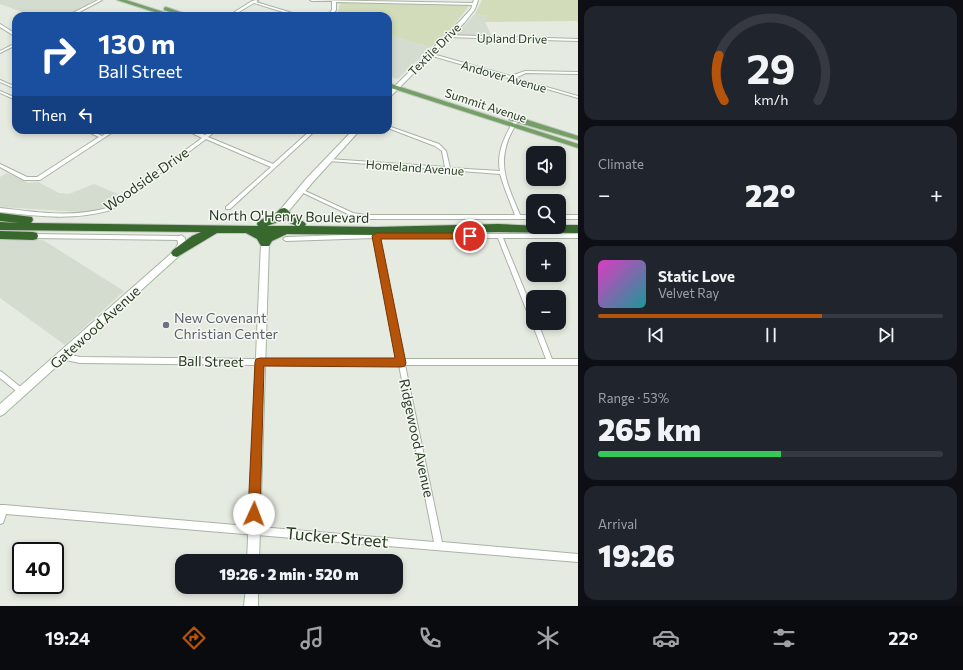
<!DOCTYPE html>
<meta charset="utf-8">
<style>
body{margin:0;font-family:Commissioner,sans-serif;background:#20242c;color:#f1f3f6;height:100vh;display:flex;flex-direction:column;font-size:15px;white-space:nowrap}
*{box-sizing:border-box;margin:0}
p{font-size:13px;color:#9ea1a6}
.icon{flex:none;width:22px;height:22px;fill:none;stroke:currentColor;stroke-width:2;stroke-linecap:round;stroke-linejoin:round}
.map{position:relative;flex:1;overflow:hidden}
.drawer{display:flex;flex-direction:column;gap:6px;padding:6px;background:#0d0f14;width:385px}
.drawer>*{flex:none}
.hud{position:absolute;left:12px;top:12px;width:380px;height:122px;border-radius:12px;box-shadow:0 2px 6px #0003;background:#1a4fa0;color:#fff;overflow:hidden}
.tools{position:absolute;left:526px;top:146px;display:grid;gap:8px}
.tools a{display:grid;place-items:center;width:40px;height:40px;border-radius:8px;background:#171b24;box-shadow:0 2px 6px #0003;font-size:20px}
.speed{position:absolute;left:12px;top:542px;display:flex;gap:8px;font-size:20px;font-weight:700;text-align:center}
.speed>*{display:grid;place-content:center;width:52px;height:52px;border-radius:50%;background:#171b24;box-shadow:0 2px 6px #0003;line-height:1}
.speed .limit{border:2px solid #111;border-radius:6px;background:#fff;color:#111}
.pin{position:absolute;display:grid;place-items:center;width:34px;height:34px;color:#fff;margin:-17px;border:2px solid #fff;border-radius:50%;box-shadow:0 1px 4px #0007}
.me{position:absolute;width:44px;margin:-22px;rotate:2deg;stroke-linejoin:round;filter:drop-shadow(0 0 3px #0008)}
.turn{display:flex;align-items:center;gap:14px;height:84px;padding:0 20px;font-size:18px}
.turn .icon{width:52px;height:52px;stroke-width:2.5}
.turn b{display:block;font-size:28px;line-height:34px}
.then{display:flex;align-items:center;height:38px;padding:0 20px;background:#0003;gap:8px;font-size:15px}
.big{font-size:30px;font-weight:800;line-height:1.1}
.drawer .tile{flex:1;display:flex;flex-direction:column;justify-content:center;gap:6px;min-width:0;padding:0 14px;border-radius:12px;background:#20242c}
.drawer .dial{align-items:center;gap:0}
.dial svg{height:104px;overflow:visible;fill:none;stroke:#363941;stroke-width:7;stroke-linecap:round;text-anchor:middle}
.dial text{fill:#f1f3f6;stroke:none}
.song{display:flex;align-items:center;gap:12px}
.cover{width:48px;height:48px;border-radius:6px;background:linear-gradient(135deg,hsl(310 70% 55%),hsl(180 70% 35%))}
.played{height:4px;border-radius:2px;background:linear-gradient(90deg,#b45309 65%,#363941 65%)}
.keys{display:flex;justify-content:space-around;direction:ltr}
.heat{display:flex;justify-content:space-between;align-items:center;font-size:22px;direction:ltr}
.charge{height:6px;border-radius:3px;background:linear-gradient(90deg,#34c759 53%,#363941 0)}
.trip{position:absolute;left:175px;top:554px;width:228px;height:40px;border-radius:12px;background:#171b24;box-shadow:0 2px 6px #0003;font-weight:800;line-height:40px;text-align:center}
.menu{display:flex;height:64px;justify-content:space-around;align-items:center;background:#090b0e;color:#9ea1a6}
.menu .icon{width:28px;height:28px}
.menu .on{color:#b45309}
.menu b{font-size:18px;color:#f1f3f6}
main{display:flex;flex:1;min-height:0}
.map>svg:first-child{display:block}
.built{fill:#d4dbcf}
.green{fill:#d2dcba}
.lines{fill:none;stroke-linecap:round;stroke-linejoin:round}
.street-casing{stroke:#a9b3a4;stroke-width:2}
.secondary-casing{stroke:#a7b7a0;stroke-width:2}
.primary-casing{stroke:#c3c8c1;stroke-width:2}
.highway-casing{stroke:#c3c8c1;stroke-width:2}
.street{fill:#fff;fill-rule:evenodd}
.secondary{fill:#fff;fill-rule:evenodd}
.primary{fill:#74a066;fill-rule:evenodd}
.highway{fill:#38682e;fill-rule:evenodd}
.route{fill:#b45309;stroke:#753606}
.worship-dot{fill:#6b7280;stroke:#f5f8f2;stroke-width:1.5}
.labels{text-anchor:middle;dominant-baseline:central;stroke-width:3;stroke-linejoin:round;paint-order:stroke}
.far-street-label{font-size:12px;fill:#283c22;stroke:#f5f8f2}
.street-label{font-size:14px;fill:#283c22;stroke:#f5f8f2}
.worship-label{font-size:14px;fill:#5b616d;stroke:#f5f8f2;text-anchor:start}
.near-street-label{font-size:17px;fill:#283c22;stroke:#f5f8f2}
</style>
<main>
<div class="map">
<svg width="578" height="606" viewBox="0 0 578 606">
<rect width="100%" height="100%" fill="#e6ebe1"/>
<!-- built -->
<g class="built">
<path d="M0,0h95l-30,16h-32l-33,-12z"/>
<path d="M475,14l12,2 -3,4 8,17 -37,-2z"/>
<path d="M388,35l43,12 -33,32 -10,-3z"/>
<path d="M7,173l21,10 10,-1 21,11 10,1 25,-10 26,11 -19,14 -18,3 -83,-5v-30z"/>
<path d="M0,238l43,2 81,51 -59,54 -65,-47z"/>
</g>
<!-- green -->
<g class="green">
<path d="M482,0h96v23l-1,-2 -92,1 -1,-2 3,-4 -12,-2z"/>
<path d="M340,2l129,3v1l-15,19 -23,22 -43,-12v-19l-52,-1 3,-6z"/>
</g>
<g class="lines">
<defs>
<g id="street">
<path d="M98,0h4l-30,16h-5z"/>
<path d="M256,0l2,1 -2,1 46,14h-6l-42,-13 -22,13h-4l24,-15z"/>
<path d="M310,0l165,3 2,1 -2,1 -139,-3v8l-5,6h-4l5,-6v-9h-20z"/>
<path d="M0,24l16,10v3l-16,-10z"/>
<path d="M447,35l131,4v2l-132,-4 -1,-1z"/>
<path d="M16,43v2l-16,8v-2z"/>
<path d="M429,53l82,23 14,-5 53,1v2l-52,-1 -11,5 63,18v2l-149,-43z"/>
<path d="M0,80l16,7v2l-16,-7z"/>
<path d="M0,91l16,7v2l-16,-7z"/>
<path d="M515,118l4,1c-5,9 -11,18 -13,28 -7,24 5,46 14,68h13v4h-168l-15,-4 -51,-24 2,-2 2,1 50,23 12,2h150l-10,-26 -5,-15 -171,-13 -2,-1 2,-1 116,8 -3,-16 -7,-5 -47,-18v-2l51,18 7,7 4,17 50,3c-4,-19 6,-37 15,-53z"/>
<path d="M84,130h6l12,6 9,-6h5l-76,50h-16l-24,-13v-3l27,13h10l62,-40z"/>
<path d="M186,130h6l13,5 7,-5h5l-9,7 65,27 38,-34h5l-86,79h-4v-2l45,-40 -65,-28 -95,71c-40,11 -71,6 -111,2v-4c36,4 72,10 107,0l95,-70z"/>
<rect x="559" y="215" width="19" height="4"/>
<path d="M33,234l148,2 3,2 -3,2 -148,-2 -3,-2z"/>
<path d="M376,234h202v4h-75l30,73v12h5l14,36h26v6h-173l37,177 136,12v8l-572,-48 -3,9 -3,1v-19h4l430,37 -35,-177h-140l-179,-2 -19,-4 -2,-1 -1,-2 1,-2 2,-1 19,4 179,2h139l-24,-121 -88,3 -3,-2 3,-2zM379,238h119l32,81 1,2h2l-1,2 14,36h-142z"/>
<path d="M0,371l2,1 22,18 1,2 -1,2 -2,1 -2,-1 -20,-16z"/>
</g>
<g id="secondary">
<path d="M474,0h4l-3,9 -10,13 -75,75 -2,1v-5l73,-73 10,-11z"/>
<path d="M353,130h7l-48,53 -25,30h-6l-1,-2 1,-2 25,-30z"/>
<path d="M181,235l4,3 1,6 -6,11 -176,159 -4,2v-12l174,-153 4,-7 -1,-6z"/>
<path d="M265,240l4,3 -10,318h-12l14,-318z"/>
<path d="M246,587h12v19h-14z"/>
</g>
<g id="primary">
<path d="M117,0h9l50,16h-9z"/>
<path d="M166,7l23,8 1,1h-8l-18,-6v-2z"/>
<path d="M388,83l190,61v4l-190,-61z"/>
<path d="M509,116h6l63,20v4l-69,-20z"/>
</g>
<g id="highway">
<path d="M284,208c5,1 6,6 10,9 4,3 9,3 12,7l-1,2 71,1 122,-3 61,3v-2h19v8l-80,-1 -122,3 -89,-1 -15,7 -3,5h-8l-4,-7 -11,-6h-29l-40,24 -4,-1 -2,-3 2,-3 19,-14 9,-4 -201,-2v-8l19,1 -19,-2v-8l32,4 1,3 -2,3 227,3 -1,-2 1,-3 17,-7 5,-5zM283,219l13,7h-29l16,-6z"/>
<path d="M0,231l33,1 4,1 1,3 -1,3 -4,1 -33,-1z"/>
</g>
</defs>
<!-- street casing -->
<use href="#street" class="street-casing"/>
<!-- secondary casing -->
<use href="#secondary" class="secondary-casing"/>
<!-- primary casing -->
<use href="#primary" class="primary-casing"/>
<!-- highway casing -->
<use href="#highway" class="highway-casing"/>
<!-- street -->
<use href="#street" class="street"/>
<!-- secondary -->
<use href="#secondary" class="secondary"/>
<!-- primary -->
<use href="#primary" class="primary"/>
<!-- highway -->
<use href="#highway" class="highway"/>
</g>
<!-- route -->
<path class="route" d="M376,233h94l5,3 -5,3h-89l25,124 -1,3 -4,1 -137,-1 -4,148 -2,5 -4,1 -4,-1 -2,-5 7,-152 1,-3 4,-1h135l-23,-122z"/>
<!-- markers -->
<circle class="worship-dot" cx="166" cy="325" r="4"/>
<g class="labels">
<!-- far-street labels -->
<g class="far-street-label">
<text transform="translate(512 38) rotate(1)">Upland Drive</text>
<text transform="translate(434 49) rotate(-45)">Textile Drive</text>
<text transform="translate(504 76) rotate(16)">Andover Avenue</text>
<text transform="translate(486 105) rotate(18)">Summit Avenue</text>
<text transform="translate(415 167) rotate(4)">Homeland Avenue</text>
</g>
<!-- street labels -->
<g class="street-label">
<text transform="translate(146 179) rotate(-35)">Woodside Drive</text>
<text transform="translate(289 216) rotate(1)">North O'Henry Boulevard</text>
<text transform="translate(95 327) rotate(-42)">Gatewood Avenue</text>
<text transform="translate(211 361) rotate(1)">Ball Street</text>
<text transform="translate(417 438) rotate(78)">Ridgewood Avenue</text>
</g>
<!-- worship labels -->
<g class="worship-label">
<text x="174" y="317">New Covenant<tspan x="174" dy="16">Christian Center</tspan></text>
</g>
<!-- near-street labels -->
<g class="near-street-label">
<text transform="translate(337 537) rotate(5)">Tucker Street</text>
</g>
</g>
</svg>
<div class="tools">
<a><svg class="icon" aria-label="sound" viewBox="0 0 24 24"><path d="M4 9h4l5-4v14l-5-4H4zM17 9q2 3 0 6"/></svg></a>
<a><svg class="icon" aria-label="search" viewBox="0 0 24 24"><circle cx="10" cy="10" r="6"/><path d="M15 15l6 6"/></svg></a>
<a>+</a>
<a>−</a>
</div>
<div class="speed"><div class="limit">40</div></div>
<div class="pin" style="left:470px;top:236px;background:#d93025"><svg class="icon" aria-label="arrive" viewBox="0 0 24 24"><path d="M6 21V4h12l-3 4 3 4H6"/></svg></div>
<svg class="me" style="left:254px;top:514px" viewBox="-20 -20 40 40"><circle r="19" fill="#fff"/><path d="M0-13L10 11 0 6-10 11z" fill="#b45309"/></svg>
<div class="trip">19:26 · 2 min · 520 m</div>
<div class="hud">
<div class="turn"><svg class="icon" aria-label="right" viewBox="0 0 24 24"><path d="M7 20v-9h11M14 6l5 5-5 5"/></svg><div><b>130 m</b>Ball Street</div></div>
<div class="then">Then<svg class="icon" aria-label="left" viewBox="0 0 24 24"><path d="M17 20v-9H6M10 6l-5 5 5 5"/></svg></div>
</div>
</div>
<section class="drawer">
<div class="tile dial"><svg viewBox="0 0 100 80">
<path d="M14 69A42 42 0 1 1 86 69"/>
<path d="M14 69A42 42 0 0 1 10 34" stroke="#b45309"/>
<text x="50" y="56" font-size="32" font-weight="700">29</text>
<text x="50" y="72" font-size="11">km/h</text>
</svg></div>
<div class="tile"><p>Climate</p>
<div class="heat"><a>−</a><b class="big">22°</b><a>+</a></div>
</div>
<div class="tile">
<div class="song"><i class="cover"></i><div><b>Static Love</b><p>Velvet Ray</p></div></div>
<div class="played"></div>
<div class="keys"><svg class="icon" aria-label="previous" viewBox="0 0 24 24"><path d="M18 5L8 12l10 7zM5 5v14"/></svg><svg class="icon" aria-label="pause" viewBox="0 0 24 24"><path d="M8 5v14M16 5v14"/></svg><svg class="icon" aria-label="next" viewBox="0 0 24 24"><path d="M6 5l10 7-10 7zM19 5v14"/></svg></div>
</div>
<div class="tile"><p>Range · 53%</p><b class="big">265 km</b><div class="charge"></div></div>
<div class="tile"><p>Arrival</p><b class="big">19:26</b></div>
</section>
</main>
<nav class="menu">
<b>19:24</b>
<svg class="icon on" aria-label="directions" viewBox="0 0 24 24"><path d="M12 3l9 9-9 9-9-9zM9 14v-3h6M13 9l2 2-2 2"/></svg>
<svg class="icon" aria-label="music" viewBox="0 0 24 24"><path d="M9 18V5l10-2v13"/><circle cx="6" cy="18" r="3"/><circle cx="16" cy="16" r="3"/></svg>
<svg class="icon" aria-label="phone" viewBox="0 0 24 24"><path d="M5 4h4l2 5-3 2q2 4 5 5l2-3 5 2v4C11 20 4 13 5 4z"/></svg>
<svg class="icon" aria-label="climate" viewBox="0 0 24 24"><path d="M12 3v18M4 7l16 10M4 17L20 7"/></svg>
<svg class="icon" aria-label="car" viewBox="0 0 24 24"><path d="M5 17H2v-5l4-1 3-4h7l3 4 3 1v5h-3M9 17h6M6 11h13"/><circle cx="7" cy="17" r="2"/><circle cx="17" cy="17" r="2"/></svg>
<svg class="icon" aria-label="filters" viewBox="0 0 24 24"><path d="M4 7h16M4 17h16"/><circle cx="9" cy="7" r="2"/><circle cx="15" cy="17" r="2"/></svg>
<b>22°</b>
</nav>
